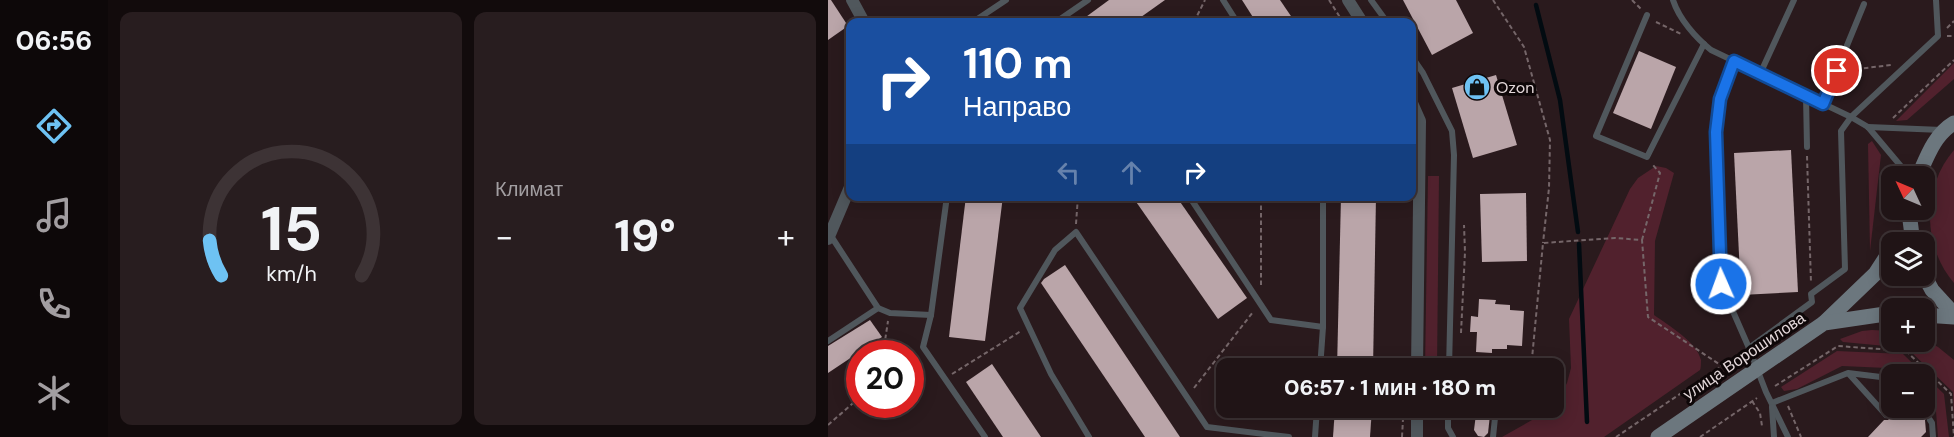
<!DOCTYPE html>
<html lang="ru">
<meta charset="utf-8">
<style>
body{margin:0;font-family:"DM Sans",sans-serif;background:#281d1f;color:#f1f3f6;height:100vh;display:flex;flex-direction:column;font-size:22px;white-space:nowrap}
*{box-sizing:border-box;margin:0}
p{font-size:20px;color:#a29ea1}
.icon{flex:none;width:33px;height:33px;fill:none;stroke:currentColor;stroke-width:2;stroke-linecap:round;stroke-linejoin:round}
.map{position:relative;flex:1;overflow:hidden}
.details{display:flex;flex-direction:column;gap:12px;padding:12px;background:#120b0c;width:720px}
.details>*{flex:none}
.top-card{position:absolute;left:18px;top:18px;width:570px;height:183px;border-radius:12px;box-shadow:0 3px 15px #0003,0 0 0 2px #3d3335;background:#1a4fa0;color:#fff;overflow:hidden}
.needle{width:39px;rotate:314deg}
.buttons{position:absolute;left:1053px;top:166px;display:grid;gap:12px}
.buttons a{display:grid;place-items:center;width:54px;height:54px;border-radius:12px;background:#201416;box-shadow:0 3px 15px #0003,0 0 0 2px #3d3335;font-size:30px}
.speed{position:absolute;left:18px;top:340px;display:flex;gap:12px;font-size:30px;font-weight:700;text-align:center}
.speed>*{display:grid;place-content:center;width:78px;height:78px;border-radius:50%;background:#201416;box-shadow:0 3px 15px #0003,0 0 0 2px #3d3335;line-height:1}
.speed .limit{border:9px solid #d22;background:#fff;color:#111}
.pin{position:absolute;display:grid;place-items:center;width:51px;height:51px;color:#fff;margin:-26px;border:3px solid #fff;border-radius:50%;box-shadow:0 2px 6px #0007}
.me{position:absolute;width:66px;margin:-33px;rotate:358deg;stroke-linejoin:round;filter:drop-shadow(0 0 4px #0008)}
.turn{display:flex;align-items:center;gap:21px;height:126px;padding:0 18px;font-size:27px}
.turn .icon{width:78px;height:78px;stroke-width:2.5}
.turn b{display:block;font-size:42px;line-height:51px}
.lanes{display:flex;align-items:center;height:57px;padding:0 18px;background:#0003;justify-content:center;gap:30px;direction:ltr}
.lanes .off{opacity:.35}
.big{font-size:45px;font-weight:800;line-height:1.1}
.details .tile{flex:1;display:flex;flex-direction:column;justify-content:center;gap:9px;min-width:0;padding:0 21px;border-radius:12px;background:#281d1f}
.details .dial{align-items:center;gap:0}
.dial svg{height:156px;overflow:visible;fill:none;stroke:#3d3335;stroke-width:7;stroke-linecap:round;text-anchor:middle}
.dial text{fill:#f1f3f6;stroke:none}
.heat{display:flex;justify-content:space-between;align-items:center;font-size:33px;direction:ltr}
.details .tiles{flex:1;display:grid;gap:12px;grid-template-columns:repeat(2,1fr)}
.trip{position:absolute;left:388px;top:358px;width:348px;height:60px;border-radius:12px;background:#201416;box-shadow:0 3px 15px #0003,0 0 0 2px #3d3335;font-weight:800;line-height:60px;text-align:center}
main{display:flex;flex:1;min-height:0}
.tabs{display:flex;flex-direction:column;width:108px;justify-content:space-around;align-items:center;background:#0d0809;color:#a29ea1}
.tabs .icon{width:42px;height:42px}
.tabs .on{color:#6ec2f3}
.tabs b{font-size:27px;color:#f1f3f6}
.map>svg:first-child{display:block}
.green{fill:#51212d}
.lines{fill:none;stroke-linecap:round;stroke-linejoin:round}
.stream{stroke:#020b11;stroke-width:4.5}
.building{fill:#baa5a9}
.path{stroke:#756669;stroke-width:2;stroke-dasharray:4.5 3;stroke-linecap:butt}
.service{stroke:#50575c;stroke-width:6}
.minor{stroke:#50575c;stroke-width:12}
.secondary{stroke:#6c777e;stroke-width:15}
.route-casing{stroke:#114b97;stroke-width:15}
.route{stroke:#1a73e8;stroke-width:10}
.labels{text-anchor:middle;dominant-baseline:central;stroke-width:6;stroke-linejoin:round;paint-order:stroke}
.poi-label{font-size:16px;fill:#e3d7d9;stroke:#0e0708;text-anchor:start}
.street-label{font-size:16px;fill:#e3d7d9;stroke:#0e0708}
</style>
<main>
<nav class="tabs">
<b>06:56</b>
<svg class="icon on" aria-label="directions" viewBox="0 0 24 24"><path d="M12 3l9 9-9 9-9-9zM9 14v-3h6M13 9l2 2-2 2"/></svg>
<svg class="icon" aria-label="music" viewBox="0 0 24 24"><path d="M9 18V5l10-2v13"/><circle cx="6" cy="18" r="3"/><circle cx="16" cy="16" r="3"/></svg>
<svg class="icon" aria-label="phone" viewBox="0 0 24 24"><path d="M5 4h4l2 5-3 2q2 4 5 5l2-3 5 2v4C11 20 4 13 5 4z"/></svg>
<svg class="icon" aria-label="climate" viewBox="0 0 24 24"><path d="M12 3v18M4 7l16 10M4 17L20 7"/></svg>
</nav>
<section class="details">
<div class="tiles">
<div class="tile dial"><svg viewBox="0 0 100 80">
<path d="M14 69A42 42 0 1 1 86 69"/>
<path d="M14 69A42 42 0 0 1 8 51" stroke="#6ec2f3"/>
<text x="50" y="56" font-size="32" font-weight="700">15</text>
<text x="50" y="72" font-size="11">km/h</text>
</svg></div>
<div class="tile"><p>Климат</p>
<div class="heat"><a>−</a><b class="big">19°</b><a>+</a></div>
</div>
</div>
</section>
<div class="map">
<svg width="1126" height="437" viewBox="0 0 1126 437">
<rect width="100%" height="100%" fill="#2a1a1d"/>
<!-- green -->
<g class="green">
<path d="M1126,63v16l-47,41 -11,1z"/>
<path d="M1044,141l9,14 -11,96 -2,-107z"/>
<path d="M1126,150v133c-32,-37 -32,-96 0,-133z"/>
<path d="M828,166l10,2 8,5 -19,68 -1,74c14,10 43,27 47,45 0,1 0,9 -1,10l-96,67h-102l30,-17 16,-12h6v-6l6,-6 7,-13 4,-15 -2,-49 61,-130 8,-11z"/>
<path d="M600,176h11l-2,193h-12z"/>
<path d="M1044,330l19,1 1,11h32l1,-2 13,7 16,13v60l-1,-28 -46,-44 -64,-6 -3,-3 22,-8z"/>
<path d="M1009,351l66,3 41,40 5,43h-11l-2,-26 -11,-10 -1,-26h-29l-8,-7 -45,-2 -45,23 -13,2 -3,-4z"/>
</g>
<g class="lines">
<!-- stream -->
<g class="stream">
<path d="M708,5l24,95 18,132"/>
<path d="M751,244l8,178"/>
</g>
</g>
<!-- building -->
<g class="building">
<path d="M0,0h3l17,26 -20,14z"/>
<path d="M281,0h56l-31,22h-55z"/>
<path d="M414,0h38l15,22h-39z"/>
<path d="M575,0h53l17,33 -41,22z"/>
<path d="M811,51l37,16 -25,62 -38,-16z"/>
<path d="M668,75l21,70 -44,13 -21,-70z"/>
<path d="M963,150l7,142 -57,3 -7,-142z"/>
<path d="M698,193l1,68 -45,1 -2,-68z"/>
<path d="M138,196h37l-18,145 -36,-4z"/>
<path d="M304,196h44l71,102 -29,21z"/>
<path d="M513,196h35l-3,173h-36z"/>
<path d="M237,265l115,172h-35l-104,-154 3,-4z"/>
<path d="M651,299l17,1 -1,4 15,1v5l14,1 -2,35 -15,-1v4h-15v4l-16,-1 1,-20h-7l1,-16 7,1z"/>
<path d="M42,320l12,17 -54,36v-27z"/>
<path d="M164,364l49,73h-38l-37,-55z"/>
<path d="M507,408h37l-2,29h-37z"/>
<path d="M1059,408h41l2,7 -5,5 1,12 -5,5h-53l16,-17h4l3,-3v-4z"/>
<path d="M648,414l14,1 -2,18 -4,4 -6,-1 -4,-6z"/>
</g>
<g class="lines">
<!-- path -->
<g class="path">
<path d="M501,0l14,22"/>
<path d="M665,0l31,47 26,93 -1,48 -6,55"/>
<path d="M804,0l9,9"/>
<path d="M366,22l11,-22"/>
<path d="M828,22l25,12"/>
<path d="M1119,28l7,-7"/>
<path d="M1119,36h7"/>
<path d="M584,40l5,7"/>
<path d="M1021,70l42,-5"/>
<path d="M1065,118l61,-58"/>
<path d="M979,156l4,127"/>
<path d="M248,224l2,-28"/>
<path d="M814,240l18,-67 -8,-9"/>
<path d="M433,285v-89"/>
<path d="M633,333l4,-81 -1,-27"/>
<path d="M55,354l5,-33"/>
<path d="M82,356l6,-3"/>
<path d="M703,369l12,-126 72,-5 27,2 6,77 74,49"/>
<path d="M124,374l69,-43"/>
<path d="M947,386l63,-40 68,5 45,43 3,43"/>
<path d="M366,388l59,-76"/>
<path d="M924,401l8,12 2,13"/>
<path d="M960,406l13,31"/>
<path d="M0,425l32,-28"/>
<path d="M574,437l1,-18"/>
<path d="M788,437l125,-84"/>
<path d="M872,437l57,-39"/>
</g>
<!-- service -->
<g class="service">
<path d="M395,0l14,22"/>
<path d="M543,0l16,22"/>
<path d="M845,0c6,19 23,38 38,50l140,67 17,10 42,50"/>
<path d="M819,15l-51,121 51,21 57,-113"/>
<path d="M145,22l33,-22"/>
<path d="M228,22l32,-22"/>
<path d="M584,57l11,16 29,58 2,24 -5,214"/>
<path d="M906,61l-14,38 -4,33 5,152 28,64 17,44 22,45"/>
<path d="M932,74l34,-74"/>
<path d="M978,96l1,51"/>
<path d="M995,104l41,-100"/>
<path d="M1040,127l74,3"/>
<path d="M119,196l-16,119 -8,32 62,90"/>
<path d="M361,196l82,124 52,7"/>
<path d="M3,236l47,72"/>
<path d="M0,341l50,-33 12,5 41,2"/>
<path d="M921,348l63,-46 -1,-8 34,-25 -4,-138 10,-14 87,-81 -2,-36"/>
<path d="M492,369l3,-42v-131"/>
<path d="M675,369l7,-2"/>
<path d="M1021,374l37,41"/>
<path d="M944,403l76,-30 41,5 3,2"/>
<path d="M944,407l2,30"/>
<path d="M620,408v20l5,9"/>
<path d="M1102,420l2,3 1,14"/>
<path d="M261,437l-38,-63 -31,-66 35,-58 21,-18 131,195 82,10"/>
<path d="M487,437l2,-29"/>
<path d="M665,437l3,-29"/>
</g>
<!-- minor -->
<g class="minor">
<path d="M24,0l12,22"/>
<path d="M520,0l14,22"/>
<path d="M584,103l8,18 -3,248"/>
<path d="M0,239l22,-52"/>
<path d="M589,437v-29"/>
</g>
<!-- secondary -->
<g class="secondary">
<path d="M1090,177c9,-20 16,-42 36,-54"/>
<path d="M1083,210l-1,10 3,23"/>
<path d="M1096,275l8,15 22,24"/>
<path d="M1096,315l30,2"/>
<path d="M996,323l51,-49 17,-26"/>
<path d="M830,437l166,-114 68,-10"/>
</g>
</g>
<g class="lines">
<defs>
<path id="route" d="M893,284l-5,-152 4,-33 14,-38 89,43 14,-33"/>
</defs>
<!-- route casing -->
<use href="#route" class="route-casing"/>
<!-- route -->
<use href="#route" class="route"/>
</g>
<!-- icons -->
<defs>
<symbol id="shop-disc" viewBox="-11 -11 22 22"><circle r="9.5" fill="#6ec2f3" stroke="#0e0708"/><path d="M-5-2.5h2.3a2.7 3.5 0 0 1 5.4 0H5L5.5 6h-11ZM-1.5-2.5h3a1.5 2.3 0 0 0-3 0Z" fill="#111"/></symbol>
</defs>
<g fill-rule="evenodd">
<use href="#shop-disc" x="634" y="72" width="30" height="30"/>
</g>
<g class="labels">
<!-- poi labels -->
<g class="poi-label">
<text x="668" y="87">Ozon</text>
</g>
<!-- street labels -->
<g class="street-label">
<text transform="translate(916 356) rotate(-34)">улица Ворошилова</text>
</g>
</g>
</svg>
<div class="buttons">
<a><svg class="needle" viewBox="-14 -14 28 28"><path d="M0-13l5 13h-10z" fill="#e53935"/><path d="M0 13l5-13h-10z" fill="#a29ea1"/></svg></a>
<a><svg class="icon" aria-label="layers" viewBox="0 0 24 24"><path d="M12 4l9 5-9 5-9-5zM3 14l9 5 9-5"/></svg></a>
<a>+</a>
<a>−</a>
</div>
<div class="speed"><div class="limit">20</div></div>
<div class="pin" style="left:1009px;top:71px;background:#d93025"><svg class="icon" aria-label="arrive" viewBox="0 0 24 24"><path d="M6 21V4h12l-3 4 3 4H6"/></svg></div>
<svg class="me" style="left:893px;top:284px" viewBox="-20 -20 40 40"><circle r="17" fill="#1a73e8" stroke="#fff" stroke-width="3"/><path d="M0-11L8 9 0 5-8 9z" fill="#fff"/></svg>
<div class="trip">06:57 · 1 мин · 180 m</div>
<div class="top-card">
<div class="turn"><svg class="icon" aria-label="right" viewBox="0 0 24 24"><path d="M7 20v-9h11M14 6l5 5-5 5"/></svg><div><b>110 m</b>Направо</div></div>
<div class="lanes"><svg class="icon off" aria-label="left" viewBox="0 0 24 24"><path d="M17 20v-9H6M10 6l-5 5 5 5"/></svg><svg class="icon off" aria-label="ahead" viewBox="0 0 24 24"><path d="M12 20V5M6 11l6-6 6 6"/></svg><svg class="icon" aria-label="right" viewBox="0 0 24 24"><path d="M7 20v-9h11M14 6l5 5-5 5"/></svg></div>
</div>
</div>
</main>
